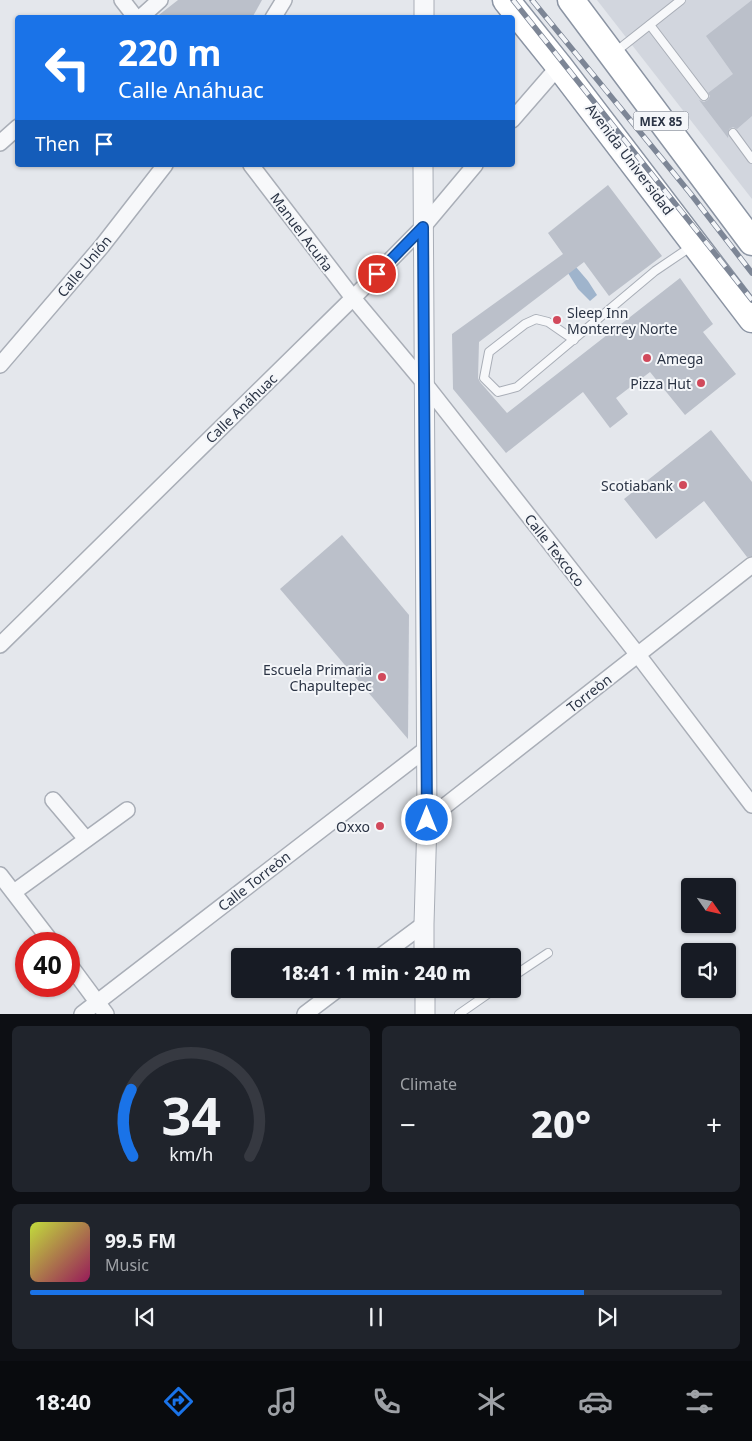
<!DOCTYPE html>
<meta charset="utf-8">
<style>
body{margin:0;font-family:"Noto Sans",sans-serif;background:#20242c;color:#f1f3f6;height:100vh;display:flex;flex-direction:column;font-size:19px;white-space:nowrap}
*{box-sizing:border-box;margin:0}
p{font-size:16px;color:#9ea1a6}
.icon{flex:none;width:28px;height:28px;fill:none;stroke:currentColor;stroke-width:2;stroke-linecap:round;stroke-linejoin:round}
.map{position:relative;height:1014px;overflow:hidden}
.details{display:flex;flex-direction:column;gap:12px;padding:12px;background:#0d0f14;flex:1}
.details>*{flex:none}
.top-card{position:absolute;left:15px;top:15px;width:500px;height:152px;border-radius:5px;box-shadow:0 1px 4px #0004;background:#1a73e8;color:#fff;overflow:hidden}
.needle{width:32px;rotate:124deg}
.tools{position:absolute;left:681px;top:878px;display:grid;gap:10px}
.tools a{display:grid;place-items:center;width:55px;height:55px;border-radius:5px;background:#171b24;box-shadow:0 1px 4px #0004;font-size:25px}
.speed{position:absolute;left:15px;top:932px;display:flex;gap:10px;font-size:25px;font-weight:700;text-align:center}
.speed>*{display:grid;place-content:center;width:65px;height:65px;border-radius:50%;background:#171b24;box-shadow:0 1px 4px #0004;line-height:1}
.speed .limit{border:8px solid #d22;background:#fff;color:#111}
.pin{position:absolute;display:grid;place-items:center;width:42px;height:42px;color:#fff;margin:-21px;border:2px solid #fff;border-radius:50%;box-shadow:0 1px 5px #0007}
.me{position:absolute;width:55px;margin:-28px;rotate:0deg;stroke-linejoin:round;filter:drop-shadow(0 0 4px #0008)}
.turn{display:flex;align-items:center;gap:18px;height:105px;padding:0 20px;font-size:22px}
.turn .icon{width:65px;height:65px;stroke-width:2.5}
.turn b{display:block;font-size:35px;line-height:42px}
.then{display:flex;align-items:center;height:48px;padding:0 20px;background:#0003;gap:10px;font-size:19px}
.big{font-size:38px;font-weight:800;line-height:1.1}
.details .card{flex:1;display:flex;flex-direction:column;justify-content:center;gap:8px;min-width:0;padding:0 18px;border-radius:8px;background:#20242c}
.details .dial{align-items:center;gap:0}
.dial svg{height:130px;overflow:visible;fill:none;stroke:#363941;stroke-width:7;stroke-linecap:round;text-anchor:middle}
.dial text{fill:#f1f3f6;stroke:none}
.song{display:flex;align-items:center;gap:15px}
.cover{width:60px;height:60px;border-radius:8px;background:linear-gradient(135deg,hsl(70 70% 55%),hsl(330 70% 35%))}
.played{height:5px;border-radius:2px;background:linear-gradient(90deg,#1a73e8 80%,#363941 80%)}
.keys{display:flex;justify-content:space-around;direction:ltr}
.heat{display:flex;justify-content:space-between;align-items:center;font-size:28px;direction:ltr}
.details .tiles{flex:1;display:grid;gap:12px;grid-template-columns:1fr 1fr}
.card:last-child{grid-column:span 2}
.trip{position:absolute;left:231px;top:948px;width:290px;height:50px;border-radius:5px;background:#171b24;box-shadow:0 1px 4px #0004;font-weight:800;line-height:50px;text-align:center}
.menu{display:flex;height:80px;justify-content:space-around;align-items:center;background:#090b0e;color:#9ea1a6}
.menu .icon{width:35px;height:35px}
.menu .selected{color:#1a73e8}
.menu b{font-size:22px;color:#f1f3f6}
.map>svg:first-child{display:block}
.built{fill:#d2d6de}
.water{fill:#9fb4cc}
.building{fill:#bbc0ca}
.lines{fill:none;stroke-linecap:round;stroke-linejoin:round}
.service-casing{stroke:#a9aeb7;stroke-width:10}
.minor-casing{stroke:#a9aeb7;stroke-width:18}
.tertiary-casing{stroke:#a9aeb7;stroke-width:21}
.trunk-casing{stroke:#8b94a3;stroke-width:29}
.service{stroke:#f7f8fa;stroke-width:8}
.minor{stroke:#f7f8fa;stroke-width:15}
.tertiary{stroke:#f7f8fa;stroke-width:19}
.trunk{stroke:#fff;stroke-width:26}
.rail-casing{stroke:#7d8696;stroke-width:5.5}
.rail{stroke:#f4f6f9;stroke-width:4;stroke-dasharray:11;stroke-linecap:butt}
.route-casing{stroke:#114b97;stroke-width:12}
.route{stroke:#1a73e8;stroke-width:9}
.poi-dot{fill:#d1495b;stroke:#f4f6f9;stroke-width:2}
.labels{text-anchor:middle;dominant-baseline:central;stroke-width:4;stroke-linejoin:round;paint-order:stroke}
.shield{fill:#f4f6f9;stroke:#676e7b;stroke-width:1}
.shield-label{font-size:12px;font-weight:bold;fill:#2b3445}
.street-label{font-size:14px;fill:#2b3445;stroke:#f4f6f9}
.poi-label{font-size:14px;fill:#2b3445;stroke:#f4f6f9;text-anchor:end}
</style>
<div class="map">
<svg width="752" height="1014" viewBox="0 0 752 1014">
<rect width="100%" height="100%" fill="#e4e7ec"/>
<!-- built -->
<path class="built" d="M597,0h155v199z"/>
<!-- water -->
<path class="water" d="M576,267l12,14 9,14 -7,6 -12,-12 -10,-16z"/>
<!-- building -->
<g class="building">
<path d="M178,0h84l-10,18h-97z"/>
<path d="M752,0v116l-15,13 -4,-2 -4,2 -1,9 -29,-38 5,2 4,-2 2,-4 -2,-3 25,-19 -27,-38z"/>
<path d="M608,185l54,71 -53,40 -25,-34 -105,80 -1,36 2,4 27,31 173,-135 33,46 -10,8 33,42 -51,41 -35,-43 -34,26 12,16 -18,14 -27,-36 -77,61 -53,-64 -1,-55 111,-80 -15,-21z"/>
<path d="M711,430l41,52v74l-5,1 -43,-56 -48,38 -32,-40z"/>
<path d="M342,535l67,80 -1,124 -128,-150z"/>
</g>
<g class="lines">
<defs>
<g id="service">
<path d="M650,25l54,71"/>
<path d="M614,53l67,-53"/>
<path d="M733,133l19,26"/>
<path d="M574,340l-26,-18 -12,-3 -11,5 -36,28 -5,26 14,14 19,-5 138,-116 37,-25"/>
<path d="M512,977l36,-24"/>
<path d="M459,1014l36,-25"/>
</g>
<g id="minor">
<path d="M122,0l14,18"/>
<path d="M140,18l20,-18"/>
<path d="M273,18l11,-18"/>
<path d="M512,120l47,-54"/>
<path d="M0,143l18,-16"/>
<path d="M251,165l102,133 72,86 213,271 114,150"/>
<path d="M0,365l102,-119 63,-81"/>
<path d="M0,645l353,-347 70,-71 52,-62"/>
<path d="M53,800l33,39"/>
<path d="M427,820l325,-255"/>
<path d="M0,875l53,69"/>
<path d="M14,892l113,-82"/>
<path d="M381,956l43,-32"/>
<path d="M69,964l37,50"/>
<path d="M82,1014l344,-265"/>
<path d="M305,1014l33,-25"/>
</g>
<g id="tertiary">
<path d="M424,18v-18"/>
<path d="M423,165l4,655 -3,104v32"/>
<path d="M425,989v25"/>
</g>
<g id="trunk">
<path d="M506,0l53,66 193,253"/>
<path d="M571,0l181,242"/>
</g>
</defs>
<!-- service casing -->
<use href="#service" class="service-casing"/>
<!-- minor casing -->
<use href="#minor" class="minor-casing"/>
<!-- tertiary casing -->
<use href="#tertiary" class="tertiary-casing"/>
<!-- trunk casing -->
<use href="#trunk" class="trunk-casing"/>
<!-- service -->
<use href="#service" class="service"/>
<!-- minor -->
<use href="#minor" class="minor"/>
<!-- tertiary -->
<use href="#tertiary" class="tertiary"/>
<!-- trunk -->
<use href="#trunk" class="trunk"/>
<defs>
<g id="rail">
<path d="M513,0l239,300"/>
<path d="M532,0l158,193 62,80"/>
</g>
</defs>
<!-- rail casing -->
<use href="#rail" class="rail-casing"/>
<!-- rail -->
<use href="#rail" class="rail"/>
</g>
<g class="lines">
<defs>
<path id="route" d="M377,274l46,-47 4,593"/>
</defs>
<!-- route casing -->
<use href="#route" class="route-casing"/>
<!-- route -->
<use href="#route" class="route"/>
</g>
<!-- markers -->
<g class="poi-dot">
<circle cx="557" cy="320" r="5"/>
<circle cx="647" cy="358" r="5"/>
<circle cx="701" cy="383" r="5"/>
<circle cx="683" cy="485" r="5"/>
<circle cx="382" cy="677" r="5"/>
<circle cx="380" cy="826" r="5"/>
</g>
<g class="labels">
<!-- shield labels -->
<rect class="shield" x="633.5" y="111.5" width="55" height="19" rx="4"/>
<g class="shield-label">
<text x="661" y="121">MEX 85</text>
</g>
<!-- street labels -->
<g class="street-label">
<text transform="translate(630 159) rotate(53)">Avenida Universidad</text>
<text transform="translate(302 232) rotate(53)">Manuel Acuña</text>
<text transform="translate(84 266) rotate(-50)">Calle Unión</text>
<text transform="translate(241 408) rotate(-44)">Calle Anáhuac</text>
<text transform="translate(555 550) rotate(52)">Calle Texcoco</text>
<text transform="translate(589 693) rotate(-38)">Torreòn</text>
<text transform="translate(254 881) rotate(-38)">Calle Torreòn</text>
</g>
<!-- poi labels -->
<g class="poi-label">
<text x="567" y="312" text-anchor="start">Sleep Inn<tspan x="567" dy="16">Monterrey Norte</tspan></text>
<text x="657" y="358" text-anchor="start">Amega</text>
<text x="691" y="383">Pizza Hut</text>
<text x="673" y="485">Scotiabank</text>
<text x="372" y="669">Escuela Primaria<tspan x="372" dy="16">Chapultepec</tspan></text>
<text x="370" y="826">Oxxo</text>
</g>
</g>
</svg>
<div class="tools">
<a><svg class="needle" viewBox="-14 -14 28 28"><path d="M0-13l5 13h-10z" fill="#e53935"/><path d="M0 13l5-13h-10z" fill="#9ea1a6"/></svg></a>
<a><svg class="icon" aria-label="sound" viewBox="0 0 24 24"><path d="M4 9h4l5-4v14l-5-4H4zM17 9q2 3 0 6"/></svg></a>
</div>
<div class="speed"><div class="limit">40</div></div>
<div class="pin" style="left:377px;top:274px;background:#d93025"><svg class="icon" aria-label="arrive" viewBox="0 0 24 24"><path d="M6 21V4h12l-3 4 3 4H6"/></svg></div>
<svg class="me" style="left:427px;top:820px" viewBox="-20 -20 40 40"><circle r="17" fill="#1a73e8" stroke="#fff" stroke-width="3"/><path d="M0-11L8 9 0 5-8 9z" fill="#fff"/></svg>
<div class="trip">18:41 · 1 min · 240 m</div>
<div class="top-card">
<div class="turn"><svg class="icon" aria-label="left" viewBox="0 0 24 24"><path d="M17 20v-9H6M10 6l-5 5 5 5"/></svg><div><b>220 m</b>Calle Anáhuac</div></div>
<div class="then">Then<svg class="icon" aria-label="arrive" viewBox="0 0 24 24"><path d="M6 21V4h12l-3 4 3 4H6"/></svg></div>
</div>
</div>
<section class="details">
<div class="tiles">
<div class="card dial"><svg viewBox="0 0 100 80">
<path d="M14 69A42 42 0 1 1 86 69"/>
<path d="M14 69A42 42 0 0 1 13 28" stroke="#1a73e8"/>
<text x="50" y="56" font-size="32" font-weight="700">34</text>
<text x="50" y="72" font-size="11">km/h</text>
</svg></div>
<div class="card"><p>Climate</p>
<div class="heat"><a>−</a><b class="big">20°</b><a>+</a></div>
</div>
<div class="card">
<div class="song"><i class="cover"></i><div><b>99.5 FM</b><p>Music</p></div></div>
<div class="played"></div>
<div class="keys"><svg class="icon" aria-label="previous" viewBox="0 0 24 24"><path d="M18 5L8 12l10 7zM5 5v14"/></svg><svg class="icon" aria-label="pause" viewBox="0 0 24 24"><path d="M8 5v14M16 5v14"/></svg><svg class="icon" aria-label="next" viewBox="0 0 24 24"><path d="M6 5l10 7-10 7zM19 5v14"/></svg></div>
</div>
</div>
</section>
<nav class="menu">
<b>18:40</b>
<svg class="icon selected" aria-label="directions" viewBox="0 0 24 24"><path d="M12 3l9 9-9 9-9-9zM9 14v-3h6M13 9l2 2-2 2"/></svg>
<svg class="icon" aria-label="music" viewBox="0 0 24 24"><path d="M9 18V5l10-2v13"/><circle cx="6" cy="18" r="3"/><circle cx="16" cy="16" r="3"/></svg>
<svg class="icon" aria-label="phone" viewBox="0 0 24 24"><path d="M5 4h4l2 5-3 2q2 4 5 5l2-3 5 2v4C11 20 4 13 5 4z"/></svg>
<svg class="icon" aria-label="climate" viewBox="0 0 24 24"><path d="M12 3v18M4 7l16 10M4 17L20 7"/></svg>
<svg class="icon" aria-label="car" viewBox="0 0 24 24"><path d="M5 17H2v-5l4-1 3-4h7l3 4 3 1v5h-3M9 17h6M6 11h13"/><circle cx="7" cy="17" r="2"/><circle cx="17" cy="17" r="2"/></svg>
<svg class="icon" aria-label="filters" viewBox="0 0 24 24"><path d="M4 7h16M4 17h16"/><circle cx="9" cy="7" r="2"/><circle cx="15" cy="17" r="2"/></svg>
</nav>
